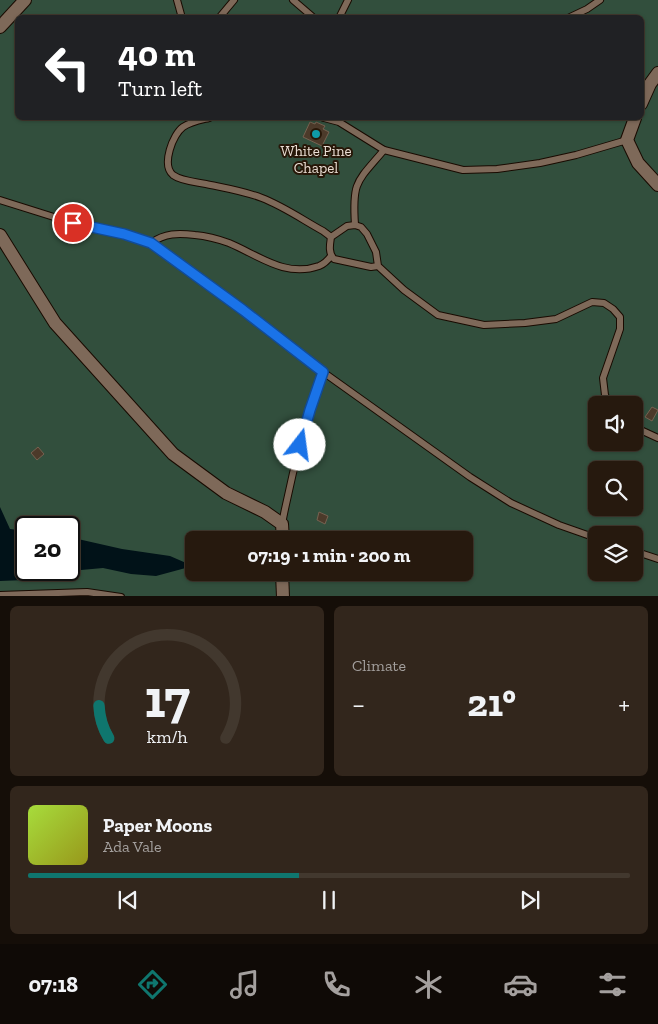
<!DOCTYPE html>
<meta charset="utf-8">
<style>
body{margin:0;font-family:"Zilla Slab",serif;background:#32261c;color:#f1f3f6;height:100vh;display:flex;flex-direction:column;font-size:19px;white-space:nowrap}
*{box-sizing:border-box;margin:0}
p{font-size:16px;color:#a4a09e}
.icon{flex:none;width:28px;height:28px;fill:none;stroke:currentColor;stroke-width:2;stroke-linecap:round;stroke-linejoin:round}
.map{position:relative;height:596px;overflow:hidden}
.drawer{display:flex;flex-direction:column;gap:10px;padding:10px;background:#150e08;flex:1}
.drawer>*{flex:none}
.banner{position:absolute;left:15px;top:15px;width:629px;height:105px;border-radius:8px;box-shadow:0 1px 4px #0004,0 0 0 1px #42382e;background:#202124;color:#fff;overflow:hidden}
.fabs{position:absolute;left:588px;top:396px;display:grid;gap:10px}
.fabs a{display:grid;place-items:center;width:55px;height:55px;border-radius:8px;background:#26190e;box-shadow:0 1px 4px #0004,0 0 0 1px #42382e;font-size:25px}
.speed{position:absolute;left:15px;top:516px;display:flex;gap:10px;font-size:25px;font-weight:700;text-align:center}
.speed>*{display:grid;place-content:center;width:65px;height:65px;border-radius:50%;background:#26190e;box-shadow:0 1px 4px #0004,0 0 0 1px #42382e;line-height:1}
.speed .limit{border:2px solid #111;border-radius:8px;background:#fff;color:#111}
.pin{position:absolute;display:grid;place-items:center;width:42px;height:42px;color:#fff;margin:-21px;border:2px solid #fff;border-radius:50%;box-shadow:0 1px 5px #0007}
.me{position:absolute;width:55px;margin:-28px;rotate:15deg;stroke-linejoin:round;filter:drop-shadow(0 0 4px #0008)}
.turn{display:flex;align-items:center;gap:18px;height:105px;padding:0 20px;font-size:22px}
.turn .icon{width:65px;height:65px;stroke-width:2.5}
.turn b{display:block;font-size:35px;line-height:42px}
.big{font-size:38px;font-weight:700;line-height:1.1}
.drawer .tile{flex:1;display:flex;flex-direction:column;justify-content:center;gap:8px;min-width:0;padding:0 18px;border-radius:8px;background:#32261c}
.drawer .dial{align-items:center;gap:0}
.dial svg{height:130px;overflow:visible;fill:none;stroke:#42382e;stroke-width:7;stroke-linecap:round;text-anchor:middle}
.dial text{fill:#f1f3f6;stroke:none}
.song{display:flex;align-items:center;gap:15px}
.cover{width:60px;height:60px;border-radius:8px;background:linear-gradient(135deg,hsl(80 70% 55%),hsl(60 70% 35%))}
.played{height:5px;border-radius:2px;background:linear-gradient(90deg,#0f766e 45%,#42382e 45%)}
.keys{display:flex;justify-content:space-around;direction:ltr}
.heat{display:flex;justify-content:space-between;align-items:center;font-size:28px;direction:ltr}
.drawer .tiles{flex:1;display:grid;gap:10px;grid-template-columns:1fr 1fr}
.tile:last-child{grid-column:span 2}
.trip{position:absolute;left:185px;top:531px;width:288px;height:50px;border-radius:8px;background:#26190e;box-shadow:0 1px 4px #0004,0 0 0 1px #42382e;font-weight:700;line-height:50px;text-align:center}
.tab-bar{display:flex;height:80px;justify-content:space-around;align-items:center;background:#0f0a06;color:#a4a09e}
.tab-bar .icon{width:35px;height:35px}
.tab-bar .current{color:#0f766e}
.tab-bar b{font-size:22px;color:#f1f3f6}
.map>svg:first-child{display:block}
.green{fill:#324f3d;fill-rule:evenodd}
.water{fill:#011218}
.building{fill:#4c3a2a;stroke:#766251}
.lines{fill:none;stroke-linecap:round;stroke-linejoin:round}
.service-casing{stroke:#190a00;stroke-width:8}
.minor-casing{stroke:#190a00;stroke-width:14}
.service{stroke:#7e6959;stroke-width:6}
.minor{stroke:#7e6959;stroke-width:12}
.route-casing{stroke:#114b97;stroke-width:12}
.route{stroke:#1a73e8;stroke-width:9}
.culture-dot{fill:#0f9aa8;stroke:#271708;stroke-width:2}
.labels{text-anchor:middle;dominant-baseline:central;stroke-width:4;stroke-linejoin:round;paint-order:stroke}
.poi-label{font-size:15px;fill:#ebdfd5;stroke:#271708}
</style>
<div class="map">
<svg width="658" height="597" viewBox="0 0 658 597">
<rect width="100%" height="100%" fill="#322112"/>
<!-- green -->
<path class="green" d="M0,0h658v596h-658zM18,18h623v100h-623zM596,405h38v37h-38zM596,470h38v38h-38zM26,528h43v42h-43zM596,535h38v37h-38zM194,540h270v32h-270z"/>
<!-- water -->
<path class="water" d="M0,507l10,22 16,2v39h43v-33l53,12 48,7 23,10 -37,10 -25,-2 -28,-6 -33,3 -45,9 -25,1z"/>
<!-- building -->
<g class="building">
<path d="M310,122l5,2 1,-2 9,4 -2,3 6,3 -7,14 -19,-9z"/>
<path d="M652,407l6,3 -6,11 -7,-4z"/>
<path d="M38,447l6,7 -7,6 -6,-7z"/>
<path d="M319,512l9,4 -3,8 -8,-4z"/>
</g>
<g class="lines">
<defs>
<g id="service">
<path d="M177,0l5,18"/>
<path d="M293,0l21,18"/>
<path d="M219,18l15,-18"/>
<path d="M339,18l9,-18"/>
<path d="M568,18l19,-9 13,-9"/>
<path d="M209,118c-8,2 -19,4 -26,9 -10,7 -22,38 -10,48 8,6 23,7 33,9 19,4 38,7 56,14 21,8 41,22 61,33l8,6"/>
<path d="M324,118l15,4 45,28 79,20 34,-1 43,-6 36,-8 51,-15"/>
<path d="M0,200l73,23 50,10 28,10 92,67 80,62 147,105 41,26 48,22 37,13"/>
<path d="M355,225c-3,-44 2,-43 29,-75"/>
<path d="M151,243c14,-10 27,-10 44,-8 11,1 23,4 34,8 29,12 56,35 90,23 5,-2 9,-6 12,-10"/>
<path d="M378,266l-7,1 -37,-8c-6,-6 -4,-15 -3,-22l16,-11 8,-1 6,2 6,7 9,18 2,14 26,24 34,25 46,10 41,-2 31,-4 36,-17 12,1 9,6 7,8v12l-17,49 2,17 5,10"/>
<path d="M634,427l24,11"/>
<path d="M282,524c10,-52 23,-102 41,-152"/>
<path d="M634,551l24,8"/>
<path d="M0,595l87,-3 34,5"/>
</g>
<g id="minor">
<path d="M0,27l25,-27"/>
<path d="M641,104l9,-20 8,-11"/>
<path d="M635,118l-8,22 11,23 20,22"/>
<path d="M0,235l55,88 118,131 53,39 39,19 17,12 1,16"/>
<path d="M282,572l1,25"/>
</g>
</defs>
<!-- service casing -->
<use href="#service" class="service-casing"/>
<!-- minor casing -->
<use href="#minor" class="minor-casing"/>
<!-- service -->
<use href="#service" class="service"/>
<!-- minor -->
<use href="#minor" class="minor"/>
</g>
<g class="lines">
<defs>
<path id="route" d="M73,223l51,11 27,9 92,67 80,62 -13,38 -10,35"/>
</defs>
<!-- route casing -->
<use href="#route" class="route-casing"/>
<!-- route -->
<use href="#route" class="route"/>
</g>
<!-- markers -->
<circle class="culture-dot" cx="316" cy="134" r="5"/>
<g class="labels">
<!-- poi labels -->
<g class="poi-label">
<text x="316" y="151">White Pine<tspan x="316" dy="17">Chapel</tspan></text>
</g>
</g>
</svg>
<div class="fabs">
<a><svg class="icon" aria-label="sound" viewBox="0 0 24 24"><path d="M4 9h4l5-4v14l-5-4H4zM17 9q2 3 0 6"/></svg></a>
<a><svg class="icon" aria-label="search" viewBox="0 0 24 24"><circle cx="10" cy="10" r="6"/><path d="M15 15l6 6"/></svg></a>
<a><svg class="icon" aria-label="layers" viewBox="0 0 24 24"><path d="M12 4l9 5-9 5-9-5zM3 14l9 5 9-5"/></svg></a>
</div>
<div class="speed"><div class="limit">20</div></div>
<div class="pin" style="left:73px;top:223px;background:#d93025"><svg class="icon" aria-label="arrive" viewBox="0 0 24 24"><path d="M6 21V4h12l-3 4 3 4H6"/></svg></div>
<svg class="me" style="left:300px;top:445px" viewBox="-20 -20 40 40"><circle r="19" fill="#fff"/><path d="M0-13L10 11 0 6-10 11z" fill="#1a73e8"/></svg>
<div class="trip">07:19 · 1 min · 200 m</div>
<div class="banner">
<div class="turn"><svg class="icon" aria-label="left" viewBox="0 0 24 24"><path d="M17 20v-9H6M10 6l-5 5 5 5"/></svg><div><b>40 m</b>Turn left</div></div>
</div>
</div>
<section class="drawer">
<div class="tiles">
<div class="tile dial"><svg viewBox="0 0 100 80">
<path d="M14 69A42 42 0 1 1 86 69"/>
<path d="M14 69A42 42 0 0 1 8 49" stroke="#0f766e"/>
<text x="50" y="56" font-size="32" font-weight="700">17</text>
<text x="50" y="72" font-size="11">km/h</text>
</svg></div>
<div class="tile"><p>Climate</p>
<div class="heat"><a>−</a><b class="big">21°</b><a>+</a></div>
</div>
<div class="tile">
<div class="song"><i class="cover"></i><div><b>Paper Moons</b><p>Ada Vale</p></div></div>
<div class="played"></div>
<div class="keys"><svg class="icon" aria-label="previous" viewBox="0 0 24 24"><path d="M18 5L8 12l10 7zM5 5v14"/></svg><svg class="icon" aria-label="pause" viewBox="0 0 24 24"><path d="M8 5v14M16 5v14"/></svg><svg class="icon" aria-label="next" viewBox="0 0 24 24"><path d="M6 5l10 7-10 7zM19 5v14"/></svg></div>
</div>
</div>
</section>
<nav class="tab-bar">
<b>07:18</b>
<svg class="icon current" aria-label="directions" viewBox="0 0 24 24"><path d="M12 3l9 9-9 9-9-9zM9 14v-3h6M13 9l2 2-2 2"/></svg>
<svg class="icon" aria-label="music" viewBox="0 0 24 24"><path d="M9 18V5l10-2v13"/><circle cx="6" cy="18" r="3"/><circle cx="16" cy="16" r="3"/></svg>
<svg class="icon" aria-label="phone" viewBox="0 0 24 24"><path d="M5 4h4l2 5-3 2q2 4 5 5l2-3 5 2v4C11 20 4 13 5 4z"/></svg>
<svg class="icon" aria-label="climate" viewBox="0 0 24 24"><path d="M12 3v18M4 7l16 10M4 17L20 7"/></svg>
<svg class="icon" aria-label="car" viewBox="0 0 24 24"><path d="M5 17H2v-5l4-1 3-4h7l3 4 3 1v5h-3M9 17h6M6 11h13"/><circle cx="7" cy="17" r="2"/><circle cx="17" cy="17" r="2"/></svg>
<svg class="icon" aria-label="filters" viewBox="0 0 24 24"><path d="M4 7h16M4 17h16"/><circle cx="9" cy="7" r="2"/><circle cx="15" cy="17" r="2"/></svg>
</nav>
